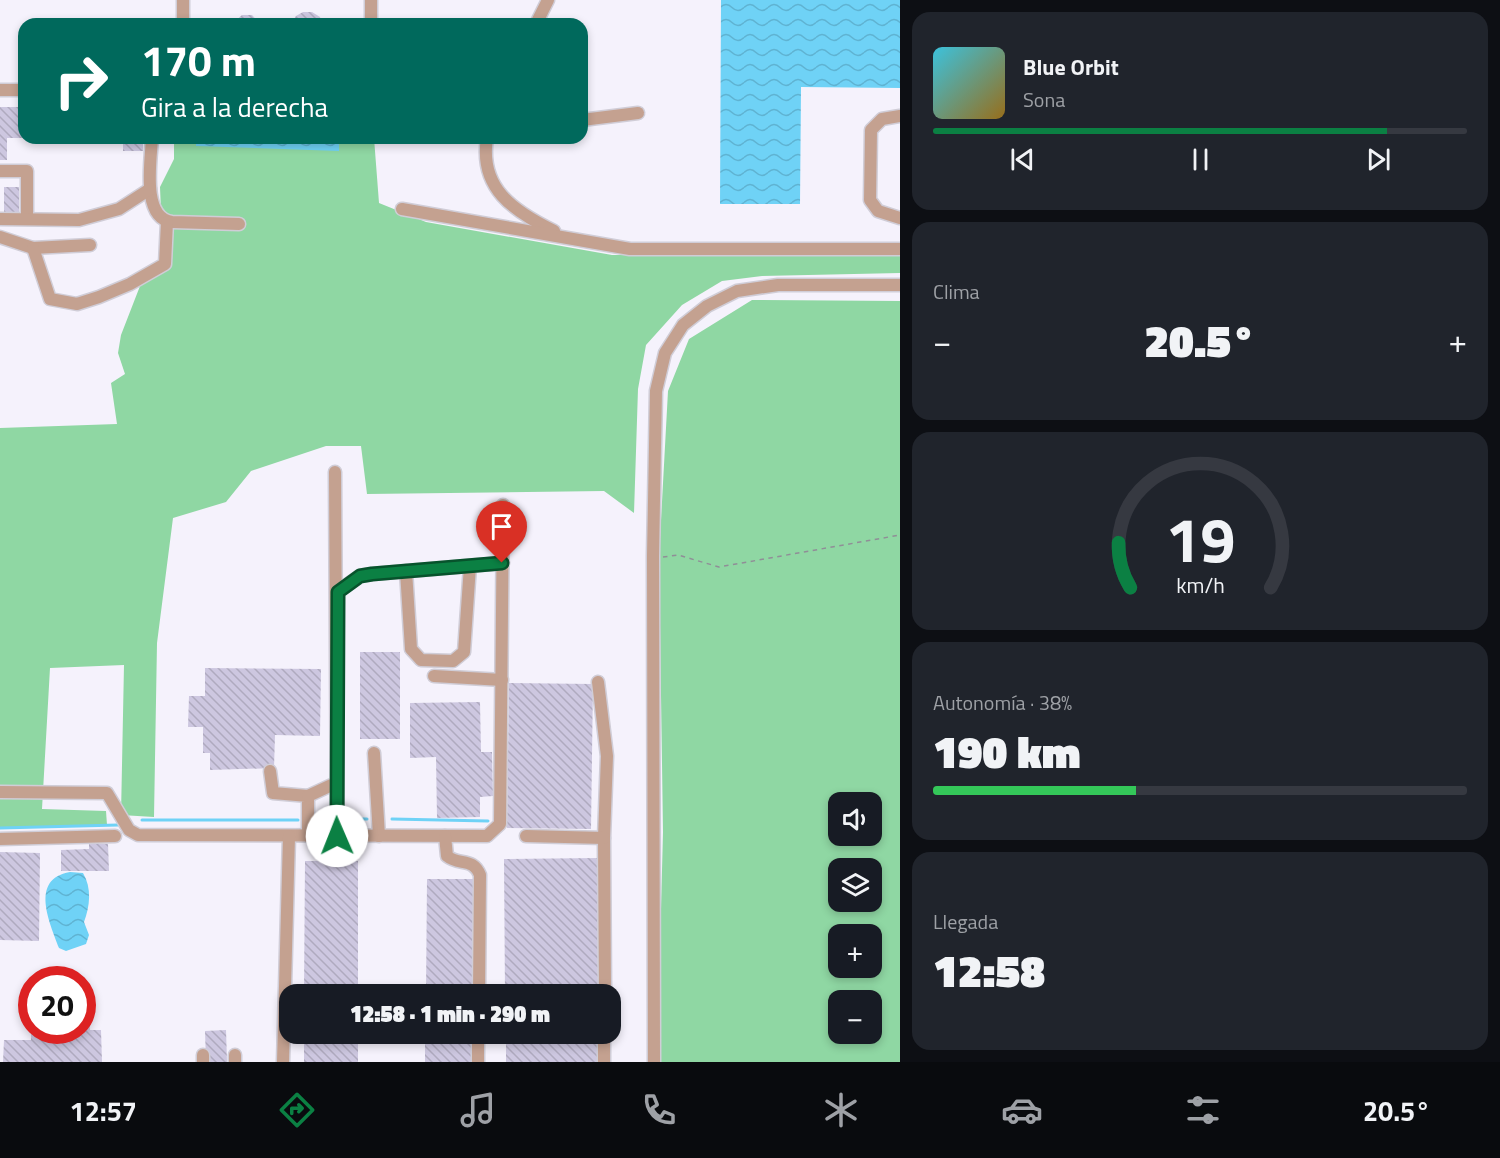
<!DOCTYPE html>
<html lang="es">
<meta charset="utf-8">
<style>
body{margin:0;font-family:"Titillium Web",sans-serif;background:#20242c;color:#f1f3f6;height:100vh;display:flex;flex-direction:column;font-size:22px;white-space:nowrap}
*{box-sizing:border-box;margin:0}
p{font-size:20px;color:#9ea1a6}
.icon{flex:none;width:33px;height:33px;fill:none;stroke:currentColor;stroke-width:2;stroke-linecap:round;stroke-linejoin:round}
.map{position:relative;flex:1;overflow:hidden}
.panel{display:flex;flex-direction:column;gap:12px;padding:12px;background:#0d0f14;width:600px}
.panel>*{flex:none}
.guide{position:absolute;left:18px;top:18px;width:570px;height:126px;border-radius:18px;box-shadow:0 3px 9px #0003;background:#00695c;color:#fff;overflow:hidden}
.tools{position:absolute;left:828px;top:792px;display:grid;gap:12px}
.tools a{display:grid;place-items:center;width:54px;height:54px;border-radius:12px;background:#171b24;box-shadow:0 3px 9px #0003;font-size:30px}
.speed{position:absolute;left:18px;top:966px;display:flex;gap:12px;font-size:30px;font-weight:700;text-align:center}
.speed>*{display:grid;place-content:center;width:78px;height:78px;border-radius:50%;background:#171b24;box-shadow:0 3px 9px #0003;line-height:1}
.speed .limit{border:9px solid #d22;background:#fff;color:#111}
.pin{position:absolute;display:grid;place-items:center;width:51px;height:51px;color:#fff;margin:-62px -26px;border-radius:50% 50% 50% 0;rotate:-45deg;box-shadow:0 0 6px #0007}
.pin .icon{rotate:45deg}
.me{position:absolute;width:66px;margin:-33px;rotate:359deg;stroke-linejoin:round;filter:drop-shadow(0 0 4px #0008)}
.turn{display:flex;align-items:center;gap:21px;height:126px;padding:0 24px;font-size:27px}
.turn .icon{width:78px;height:78px;stroke-width:2.5}
.turn b{display:block;font-size:42px;line-height:51px}
.big{font-size:45px;font-weight:800;line-height:1.1}
.panel .widget{flex:1;display:flex;flex-direction:column;justify-content:center;gap:9px;min-width:0;padding:0 21px;border-radius:18px;background:#20242c}
.panel .dial{align-items:center;gap:0}
.dial svg{height:156px;overflow:visible;fill:none;stroke:#363941;stroke-width:7;stroke-linecap:round;text-anchor:middle}
.dial text{fill:#f1f3f6;stroke:none}
.song{display:flex;align-items:center;gap:18px}
.cover{width:72px;height:72px;border-radius:9px;background:linear-gradient(135deg,hsl(190 70% 55%),hsl(40 70% 35%))}
.played{height:6px;border-radius:3px;background:linear-gradient(90deg,#0b8043 85%,#363941 85%)}
.keys{display:flex;justify-content:space-around;direction:ltr}
.heat{display:flex;justify-content:space-between;align-items:center;font-size:33px;direction:ltr}
.charge{height:9px;border-radius:4px;background:linear-gradient(90deg,#34c759 38%,#363941 0)}
.trip{position:absolute;left:279px;top:984px;width:342px;height:60px;border-radius:18px;background:#171b24;box-shadow:0 3px 9px #0003;font-weight:800;line-height:60px;text-align:center}
.dock{display:flex;height:96px;justify-content:space-around;align-items:center;background:#090b0e;color:#9ea1a6}
.dock .icon{width:42px;height:42px}
.dock .current{color:#0b8043}
.dock b{font-size:27px;color:#f1f3f6}
main{display:flex;flex:1;min-height:0}
.map>svg:first-child{display:block}
.grass{fill:#8fd7a3;fill-rule:evenodd}
.water{fill:url(#water-waves)}
.lines{fill:none;stroke-linecap:round;stroke-linejoin:round}
.stream{stroke:#6fd2f6;stroke-width:3}
.building{fill:url(#building-back-hatch)}
.minor-casing{stroke:#d0cdd7;stroke-width:15}
.path{stroke:#908e97;stroke-width:1.5;stroke-dasharray:4.5 4.5;stroke-linecap:butt}
.minor{stroke:#c4a190;stroke-width:12}
.route-casing{stroke:#07532c;stroke-width:15}
.route{stroke:#0b8043;stroke-width:10}
</style>
<main>
<div class="map">
<svg width="900" height="1062" viewBox="0 0 900 1062">
<defs>
<pattern id="water-waves" width="16" height="10" patternUnits="userSpaceOnUse" patternTransform="scale(1.5)"><rect width="16" height="10" fill="#6fd2f6"/><path d="M0 5q4-4 8 0t8 0" fill="none" stroke="#5fb3d2"/></pattern>
<pattern id="building-back-hatch" width="6" height="6" patternUnits="userSpaceOnUse" patternTransform="scale(1.5)"><rect width="6" height="6" fill="#cdc7e0"/><path d="M-1 5l2 2M0 0l6 6M5-1l2 2" fill="none" stroke="#afaabf"/></pattern>
</defs>
<rect width="100%" height="100%" fill="#f5f2fc"/>
<!-- grass -->
<g class="grass">
<path d="M174,138h200l5,65 47,19 186,33 288,-1v19l-138,3 -40,5 -40,24 -36,40 -8,44 -4,124 -30,-22 -237,3 -6,-48h-35l-75,25 -25,31 -53,16 -16,125 -3,174 -33,-2 3,-150 -74,3 -8,141 64,2 1,14 -107,3v-400l117,-4 -6,-41 14,-9 -7,-21 3,-18 26,-67 16,-7 -3,-74 14,-28z"/>
<path d="M752,300l148,1v761h-243l6,-230 -4,-275 9,-166 21,-52zM838,802h34v34h-34zM838,868h34v34h-34zM838,934h34v34h-34zM838,1000h34v34h-34z"/>
</g>
<!-- water -->
<g class="water">
<path d="M721,0h179v88l-99,-1 -1,117h-80z"/>
<path d="M196,138h143v13l-143,-5z"/>
<path d="M70,872l13,1c9,15 7,33 1,49l5,13 -3,9 -20,7 -7,-3c-9,-25 -30,-69 11,-76z"/>
</g>
<g class="lines">
<!-- stream -->
<g class="stream">
<path d="M314,819h8"/>
<path d="M344,819h23"/>
<path d="M392,819l96,2"/>
<path d="M142,820h156"/>
<path d="M0,828l118,-3"/>
</g>
</g>
<!-- building -->
<g class="building">
<path d="M303,12h9l8,5 2,7h-31l5,-8z"/>
<path d="M242,15h10l8,9h-28z"/>
<path d="M0,107h24v31h-17v22h-7z"/>
<rect x="123" y="138" width="20" height="13"/>
<rect x="4" y="187" width="15" height="28"/>
<rect x="360" y="652" width="40" height="87"/>
<path d="M205,668l116,1 -1,67 -45,-1 -1,33 -64,2v-17h-7v-26h-15l1,-31h16z"/>
<path d="M509,683l84,1 -2,145 -84,-1z"/>
<path d="M480,702l1,50h11l1,44 -13,1v20l-43,1 -1,-61 -26,1v-55z"/>
<path d="M89,843l19,1 1,27h-48v-21l28,-1z"/>
<path d="M0,852l40,1 -1,88 -39,-1z"/>
<path d="M597,858l1,136h-93l-1,-135z"/>
<path d="M305,861h53v133h-54z"/>
<path d="M427,879h47l-1,115h-47z"/>
<path d="M82,985h7l1,45h11l1,32h-99l1,-22h27v-10h51z"/>
<path d="M226,1030l1,32h-21l-1,-31z"/>
<rect x="304" y="1034" width="54" height="28"/>
<rect x="425" y="1034" width="47" height="28"/>
<rect x="506" y="1034" width="93" height="28"/>
</g>
<g class="lines">
<defs>
<g id="minor">
<path d="M183,24v-24"/>
<path d="M371,24v-24"/>
<path d="M536,24l12,-24"/>
<path d="M0,90h24"/>
<path d="M900,116l-18,3 -11,11 -1,70 8,11 22,7"/>
<path d="M582,120l56,-7"/>
<path d="M152,138c-1,22 -11,80 20,84l67,2"/>
<path d="M487,138c-8,50 26,73 67,93"/>
<path d="M0,171h27v47"/>
<path d="M402,209l228,40h270"/>
<path d="M0,219l79,1 40,-11 31,-20"/>
<path d="M0,237l33,11 57,-3"/>
<path d="M33,248l17,51 27,5 22,-7 31,-13 35,-20 2,-42"/>
<path d="M335,472l2,364"/>
<path d="M406,571l5,78 10,11 32,1 11,-9 6,-86"/>
<path d="M337,592l23,-16 12,-2 131,-11"/>
<path d="M434,676l68,4"/>
<path d="M598,682l9,74 -3,82 1,156"/>
<path d="M374,753l5,83"/>
<path d="M270,771l3,22 35,3v40"/>
<path d="M0,792l107,1 22,37 9,5 349,1 13,-12 3,-319"/>
<path d="M308,796l28,-13"/>
<path d="M445,836l2,20c12,10 26,1 33,19l-1,119"/>
<path d="M526,836l78,2"/>
<path d="M0,839l115,-3"/>
<path d="M203,1055v7"/>
<path d="M235,1062v-7"/>
<path d="M283,1062l6,-226"/>
<path d="M478,1062v-28"/>
<path d="M604,1062v-28"/>
<path d="M654,1062l-1,-506 3,-165 9,-38 18,-28 24,-19 30,-15 41,-6h122"/>
</g>
</defs>
<!-- minor casing -->
<use href="#minor" class="minor-casing"/>
<!-- path -->
<path class="path" d="M663,557l15,-2 41,12 181,-32"/>
<!-- minor -->
<use href="#minor" class="minor"/>
</g>
<g class="lines">
<defs>
<path id="route" d="M337,836l1,-244 22,-16 12,-2 130,-11"/>
</defs>
<!-- route casing -->
<use href="#route" class="route-casing"/>
<!-- route -->
<use href="#route" class="route"/>
</g>
</svg>
<div class="tools">
<a><svg class="icon" aria-label="sound" viewBox="0 0 24 24"><path d="M4 9h4l5-4v14l-5-4H4zM17 9q2 3 0 6"/></svg></a>
<a><svg class="icon" aria-label="layers" viewBox="0 0 24 24"><path d="M12 4l9 5-9 5-9-5zM3 14l9 5 9-5"/></svg></a>
<a>+</a>
<a>−</a>
</div>
<div class="speed"><div class="limit">20</div></div>
<div class="pin" style="left:502px;top:563px;background:#d93025"><svg class="icon" aria-label="arrive" viewBox="0 0 24 24"><path d="M6 21V4h12l-3 4 3 4H6"/></svg></div>
<svg class="me" style="left:337px;top:836px" viewBox="-20 -20 40 40"><circle r="19" fill="#fff"/><path d="M0-13L10 11 0 6-10 11z" fill="#0b8043"/></svg>
<div class="trip">12:58 · 1 min · 290 m</div>
<div class="guide">
<div class="turn"><svg class="icon" aria-label="right" viewBox="0 0 24 24"><path d="M7 20v-9h11M14 6l5 5-5 5"/></svg><div><b>170 m</b>Gira a la derecha</div></div>
</div>
</div>
<section class="panel">
<div class="widget">
<div class="song"><i class="cover"></i><div><b>Blue Orbit</b><p>Sona</p></div></div>
<div class="played"></div>
<div class="keys"><svg class="icon" aria-label="previous" viewBox="0 0 24 24"><path d="M18 5L8 12l10 7zM5 5v14"/></svg><svg class="icon" aria-label="pause" viewBox="0 0 24 24"><path d="M8 5v14M16 5v14"/></svg><svg class="icon" aria-label="next" viewBox="0 0 24 24"><path d="M6 5l10 7-10 7zM19 5v14"/></svg></div>
</div>
<div class="widget"><p>Clima</p>
<div class="heat"><a>−</a><b class="big">20.5°</b><a>+</a></div>
</div>
<div class="widget dial"><svg viewBox="0 0 100 80">
<path d="M14 69A42 42 0 1 1 86 69"/>
<path d="M14 69A42 42 0 0 1 8 46" stroke="#0b8043"/>
<text x="50" y="56" font-size="32" font-weight="700">19</text>
<text x="50" y="72" font-size="11">km/h</text>
</svg></div>
<div class="widget"><p>Autonomía · 38%</p><b class="big">190 km</b><div class="charge"></div></div>
<div class="widget"><p>Llegada</p><b class="big">12:58</b></div>
</section>
</main>
<nav class="dock">
<b>12:57</b>
<svg class="icon current" aria-label="directions" viewBox="0 0 24 24"><path d="M12 3l9 9-9 9-9-9zM9 14v-3h6M13 9l2 2-2 2"/></svg>
<svg class="icon" aria-label="music" viewBox="0 0 24 24"><path d="M9 18V5l10-2v13"/><circle cx="6" cy="18" r="3"/><circle cx="16" cy="16" r="3"/></svg>
<svg class="icon" aria-label="phone" viewBox="0 0 24 24"><path d="M5 4h4l2 5-3 2q2 4 5 5l2-3 5 2v4C11 20 4 13 5 4z"/></svg>
<svg class="icon" aria-label="climate" viewBox="0 0 24 24"><path d="M12 3v18M4 7l16 10M4 17L20 7"/></svg>
<svg class="icon" aria-label="car" viewBox="0 0 24 24"><path d="M5 17H2v-5l4-1 3-4h7l3 4 3 1v5h-3M9 17h6M6 11h13"/><circle cx="7" cy="17" r="2"/><circle cx="17" cy="17" r="2"/></svg>
<svg class="icon" aria-label="filters" viewBox="0 0 24 24"><path d="M4 7h16M4 17h16"/><circle cx="9" cy="7" r="2"/><circle cx="15" cy="17" r="2"/></svg>
<b>20.5°</b>
</nav>
